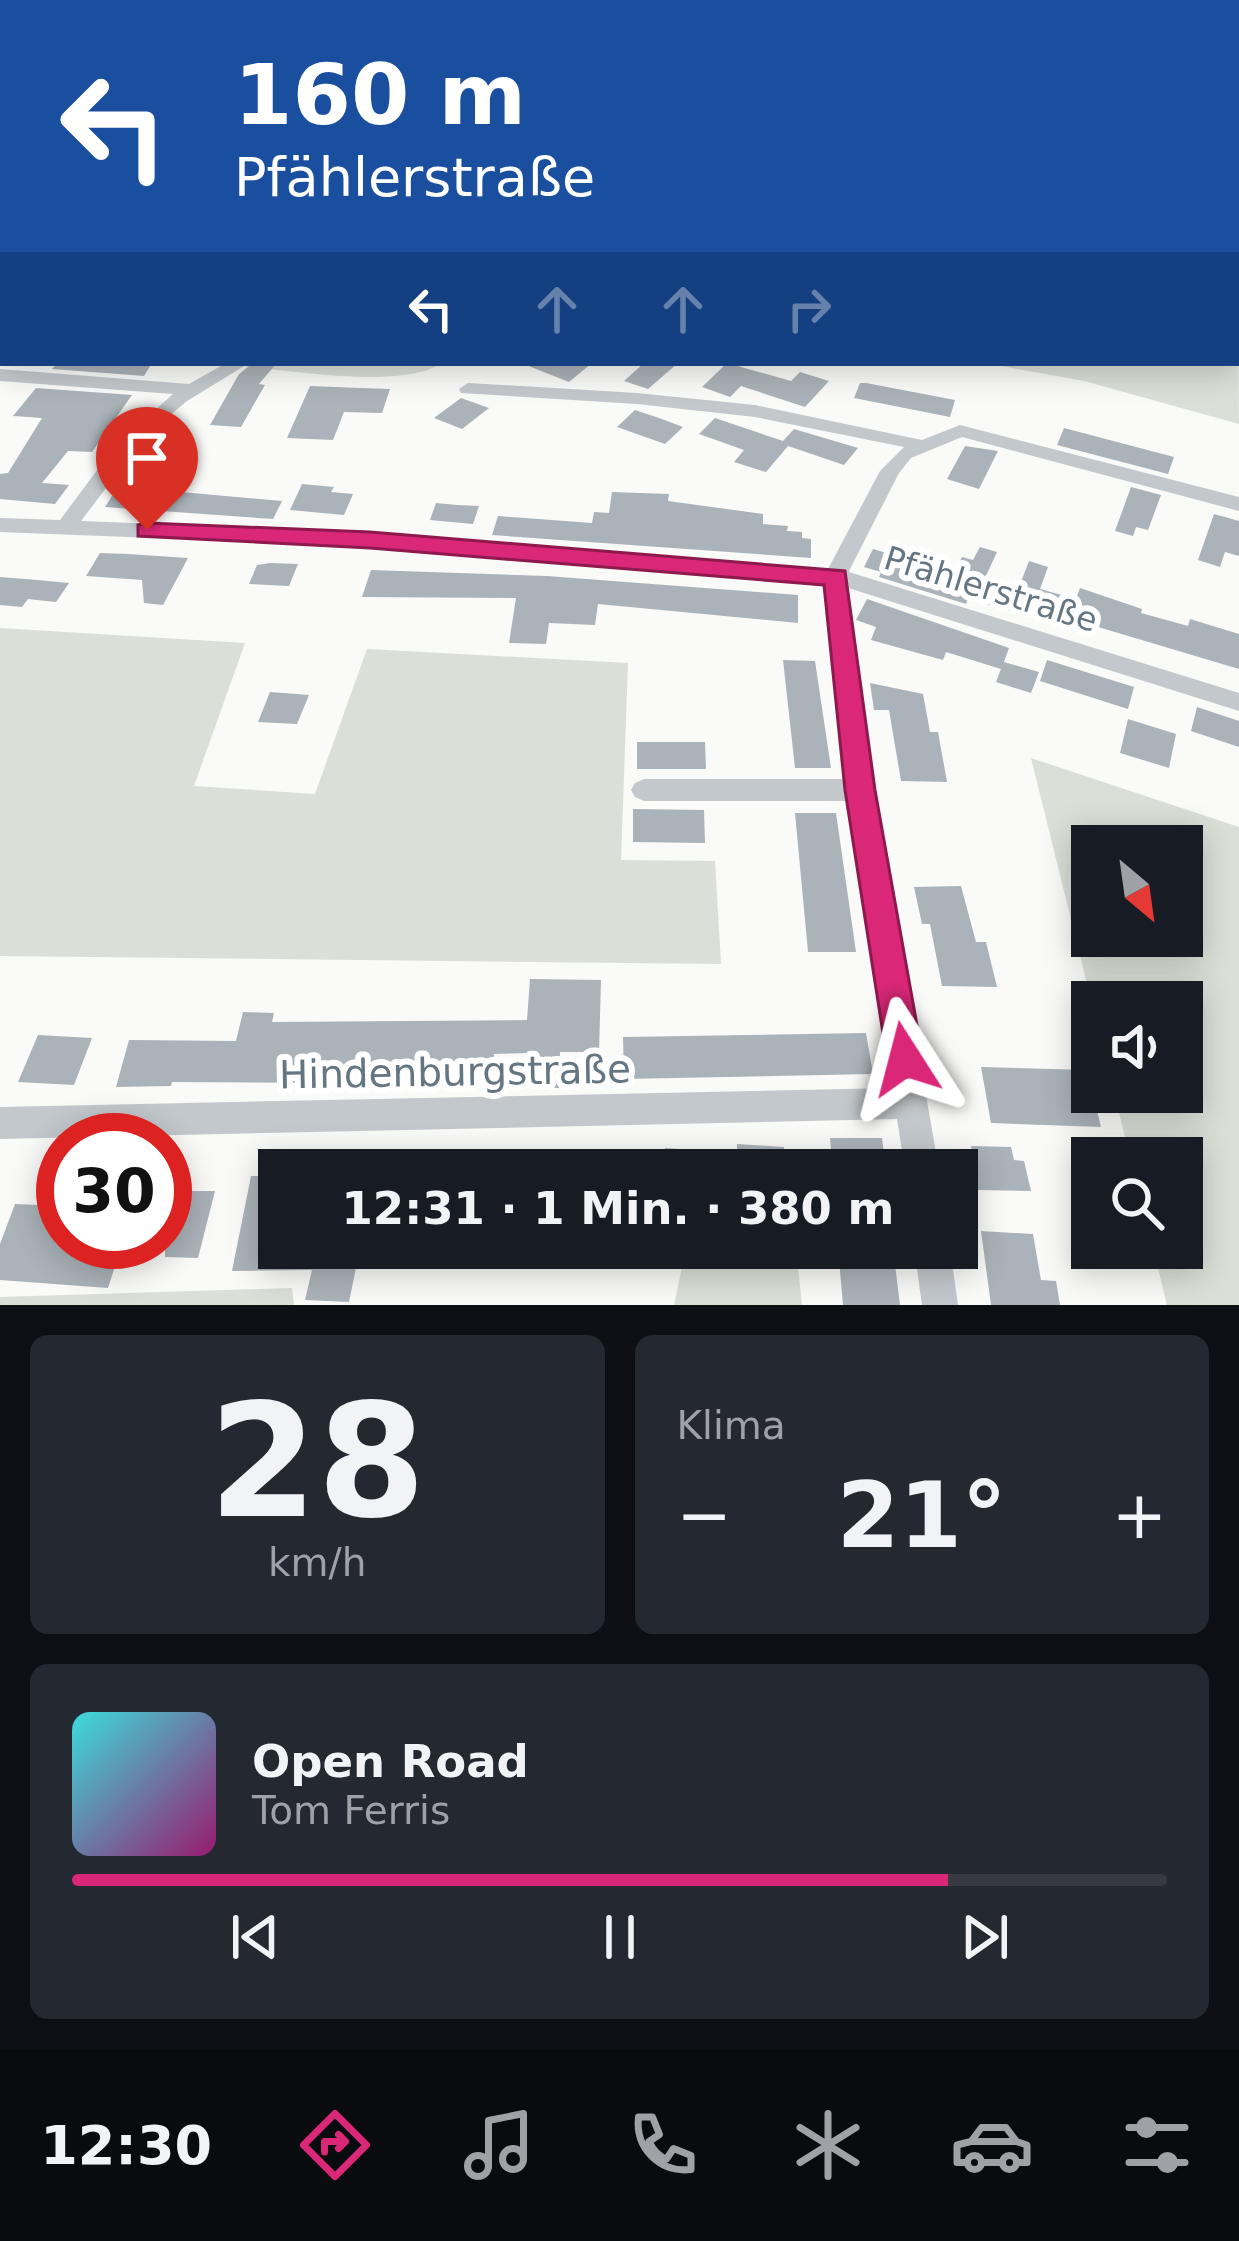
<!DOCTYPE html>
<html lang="de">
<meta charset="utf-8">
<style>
body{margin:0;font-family:"DejaVu Sans",sans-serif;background:#242831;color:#f1f3f6;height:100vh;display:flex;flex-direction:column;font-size:45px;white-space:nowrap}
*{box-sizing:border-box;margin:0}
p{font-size:39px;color:#9ea1a6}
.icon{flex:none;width:66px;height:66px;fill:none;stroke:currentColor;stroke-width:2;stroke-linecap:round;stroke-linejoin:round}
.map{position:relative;height:1305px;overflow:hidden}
.drawer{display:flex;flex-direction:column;gap:30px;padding:30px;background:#0d0f14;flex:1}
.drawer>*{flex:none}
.banner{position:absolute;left:0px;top:0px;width:1239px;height:366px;box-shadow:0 6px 30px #0003;background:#1a4fa0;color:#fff;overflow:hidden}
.needle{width:78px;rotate:151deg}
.fabs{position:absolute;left:1071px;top:825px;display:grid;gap:24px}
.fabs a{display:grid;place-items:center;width:132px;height:132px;border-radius:0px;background:#171b24;box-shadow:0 6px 30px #0003;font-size:60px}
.speed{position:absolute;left:36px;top:1113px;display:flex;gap:24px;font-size:60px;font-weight:700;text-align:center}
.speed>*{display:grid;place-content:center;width:156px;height:156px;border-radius:50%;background:#171b24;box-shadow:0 6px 30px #0003;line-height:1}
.speed .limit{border:18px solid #d22;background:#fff;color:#111}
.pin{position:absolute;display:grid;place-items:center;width:102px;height:102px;color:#fff;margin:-123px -51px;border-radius:50% 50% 50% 0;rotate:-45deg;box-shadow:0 0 12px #0007}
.pin .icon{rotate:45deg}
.me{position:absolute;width:132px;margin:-66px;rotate:351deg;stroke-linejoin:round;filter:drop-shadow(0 0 9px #0008)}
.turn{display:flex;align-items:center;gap:42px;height:252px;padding:0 36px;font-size:54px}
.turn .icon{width:156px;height:156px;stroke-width:2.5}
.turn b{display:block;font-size:84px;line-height:102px}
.lanes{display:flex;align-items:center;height:114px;padding:0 36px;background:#0003;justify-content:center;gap:60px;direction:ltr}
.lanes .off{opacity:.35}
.big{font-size:90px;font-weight:700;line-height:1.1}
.drawer .widget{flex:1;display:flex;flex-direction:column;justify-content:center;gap:18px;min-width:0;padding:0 42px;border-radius:18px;background:#242831}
.drawer .dial{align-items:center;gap:0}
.dial b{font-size:156px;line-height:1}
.song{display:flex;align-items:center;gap:36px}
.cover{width:144px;height:144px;border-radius:18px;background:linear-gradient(135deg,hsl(180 70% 55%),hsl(320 70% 35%))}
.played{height:12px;border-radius:6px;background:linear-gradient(90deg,#db2777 80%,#363941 80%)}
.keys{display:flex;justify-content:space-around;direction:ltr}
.heat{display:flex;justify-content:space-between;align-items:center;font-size:66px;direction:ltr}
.drawer .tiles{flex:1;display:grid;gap:30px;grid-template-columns:1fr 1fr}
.widget:last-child{grid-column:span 2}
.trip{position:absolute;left:258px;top:1149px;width:720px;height:120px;border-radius:0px;background:#171b24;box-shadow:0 6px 30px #0003;font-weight:700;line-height:120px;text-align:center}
.dock{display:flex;height:192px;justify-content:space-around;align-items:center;background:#090b0e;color:#9ea1a6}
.dock .icon{width:84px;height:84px}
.dock .on{color:#db2777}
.dock b{font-size:54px;color:#f1f3f6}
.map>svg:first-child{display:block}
.green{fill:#dadfd7;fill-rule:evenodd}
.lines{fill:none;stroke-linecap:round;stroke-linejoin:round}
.stream{stroke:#bbc7cb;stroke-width:4.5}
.building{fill:#aab3b9}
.street{fill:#c3c8cc;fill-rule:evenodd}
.route{fill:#db2777;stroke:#8e194d;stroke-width:3}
.labels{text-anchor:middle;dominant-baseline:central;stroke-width:12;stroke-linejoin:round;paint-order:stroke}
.street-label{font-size:33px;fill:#657683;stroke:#fff}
.near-street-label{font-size:39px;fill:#657683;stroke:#fff}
</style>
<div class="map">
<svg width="1239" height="1305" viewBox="0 0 1239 1305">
<rect width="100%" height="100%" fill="#fafaf8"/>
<!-- green -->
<g class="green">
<path d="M215,0h1024v20l-3,-17h-1025z"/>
<path d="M1236,25l3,399 -155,-43 -99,-18h251z"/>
<path d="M252,363h189c-37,27 -149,7 -196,4z"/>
<path d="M0,628l245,15 -51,143 121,8 52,-145 261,14 -7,197 94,1 6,103 -721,-8z"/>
<path d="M1031,758l208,69v478h-72l-14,-57h29v-90h-52l-16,-66h68v-90l-90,2zM1182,846v90h-90v-90z"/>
<path d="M686,1248h110l6,57h-128z"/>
<path d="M292,1288l2,17h-294v-8z"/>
</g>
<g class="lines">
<!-- stream -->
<path class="stream" d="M1104,0l12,3"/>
</g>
<!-- building -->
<g class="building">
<path d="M57,363h95l-8,13 -92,-7z"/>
<path d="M253,363h24l-18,21 6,1 -24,42 -31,-2 29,-51z"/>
<path d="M521,363h71l-23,19z"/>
<path d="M644,363h34l-30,26 -24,-8z"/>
<path d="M727,363l64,18 9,-9 29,9 -24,26 -64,-21 -11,11 -28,-10z"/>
<path d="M860,383h6l89,17 -5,17 -96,-19z"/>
<path d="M310,386l51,2 29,1 -8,24 -38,-1 -11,28 -46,-2z"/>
<path d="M36,388l96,7 -40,57 -24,-1 -26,32 27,2 -14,19 -55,-5v-25l8,-1 34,-55 -29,-2z"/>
<path d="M461,398l28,10 -27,21 -28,-11z"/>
<path d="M635,410l24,8 24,9 -18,17 -48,-17z"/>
<path d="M715,418l68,23 11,-12 64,19 -14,17 -56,-19 -22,26 -32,-10 10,-12 -45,-16z"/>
<path d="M1064,428l110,29 -6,17 -111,-29z"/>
<path d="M145,444l20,1 -28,43 145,13 -9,18 -168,-12z"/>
<path d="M965,446l33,5 -19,38 -32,-10z"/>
<path d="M302,484l32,3 -3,5 22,2 -9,21 -54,-5z"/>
<path d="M1131,487l30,8 -13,35 -12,-3 -3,9 -18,-5z"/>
<path d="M612,492l57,2 -1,7 95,13v10l25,2 -1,5 15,1v6l9,1v19l-319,-23 6,-19 94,7 2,-11 15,1z"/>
<path d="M436,503l21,2 22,1 -6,18 -43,-4z"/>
<path d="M1214,514l25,7v35l-14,-4 -5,15 -22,-7z"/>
<path d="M980,547l17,5 -12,26 34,9 10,-26 19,6 -8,22 36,10 4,-11 62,21 -1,4 47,13 2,-7 49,15v35l-218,-65 -3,9 -50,-14 -2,5 -87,-27 2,-5 -17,-5 9,-18 81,24 8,-16 11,3z"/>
<path d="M100,553l28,1 60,4 -25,47 -19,-2 -2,-23 -56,-4z"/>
<path d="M270,563l28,1 -9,22 -40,-2 8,-19z"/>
<path d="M371,570l176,6 251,19v28l-200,-19 -3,21 -46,-2 -3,21 -37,-1 7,-45 -154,-1z"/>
<path d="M0,577l37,3 32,3 -13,19 -28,-3 -6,8 -22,-2z"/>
<path d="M867,599l142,49 -5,14 35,10 -8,21 -35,-11 5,-13 -55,-17 -3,8 -72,-20 5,-13 -20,-7z"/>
<path d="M783,660l32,1 16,107h-36z"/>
<path d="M1047,660l87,27 -6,22 -88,-28z"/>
<path d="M870,683l53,11 7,38h8l9,50 -46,-1 -12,-71h-15z"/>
<path d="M270,692l39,3 -12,29 -39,-2z"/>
<path d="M1197,707l42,14v26l-48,-16z"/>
<path d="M1128,719l48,15 -7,34 -49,-15z"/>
<path d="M637,742h68l1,27h-69z"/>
<path d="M633,809l71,1 1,33 -72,-1z"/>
<path d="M795,813h41l20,139h-48z"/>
<path d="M961,886l15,56h10l11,45 -55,-1 -12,-62h-8l-8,-37z"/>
<path d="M530,979l71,1 -2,72h-39l-1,36h-29l1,-35 -37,1 -1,14 -158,4 -2,11 -161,-1 -1,4 -55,1 13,-47 107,1 7,-29 31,1 -2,9 255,-2z"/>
<path d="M866,1033l7,41 -249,5 -1,-42z"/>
<path d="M38,1035l54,3 -18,47 -56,-3z"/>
<path d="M981,1067l106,3 14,57 -110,-4z"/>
<path d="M830,1138h52l4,32h-53z"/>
<path d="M737,1144l47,3v23h-120l1,-22 72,5z"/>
<path d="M971,1146l40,1 3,13 10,1 7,30 -53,-1z"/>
<path d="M251,1176h28v72h81l-11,54 -44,-2 7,-30 -80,1z"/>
<path d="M165,1191h50l-17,67 -33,-1z"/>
<path d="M15,1204l48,2 -8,36h68l-15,46 -108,-8v-36z"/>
<path d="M981,1231l52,3 8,46 15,1 4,24h-69z"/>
<path d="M838,1248h55l7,57h-57z"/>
</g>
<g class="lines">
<!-- street -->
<g class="street">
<path d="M186,0h14l-17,3z"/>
<path d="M3,122v9l-3,1v-9z"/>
<path d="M226,363h23l-62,38 -41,34 -65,86 229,9 518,39 52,-98 24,-24 -149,-30 -118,-13 -176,-11 -2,-4 9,-6 169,10 118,12 167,35 38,-15 279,72v14l-277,-74 -51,21 -12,15 -49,96 -1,3 390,121v18l-394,-124 28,203 66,380h-34l-8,-51 -897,20v-32l892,-19 -44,-287h-204l-9,-4 -4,-7 4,-7 9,-4h201l-21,-196 -514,-39 -310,-12v-14l60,2 55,-74 58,-52 -173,-13v-12l189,15z"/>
<path d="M914,1248h36l8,57h-36z"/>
</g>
</g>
<!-- route -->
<path class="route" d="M147,523l223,9 475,39 30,219 48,269 -5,12 -13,5 -13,-5 -5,-12 -42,-269 -21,-205 -454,-37 -232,-12v-11z"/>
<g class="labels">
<!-- street labels -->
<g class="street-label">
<text transform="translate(991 589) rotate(17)">Pfählerstraße</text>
</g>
<!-- near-street labels -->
<g class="near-street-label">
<text transform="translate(455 1072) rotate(-1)">Hindenburgstraße</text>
</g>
</g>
</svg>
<div class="fabs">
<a><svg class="needle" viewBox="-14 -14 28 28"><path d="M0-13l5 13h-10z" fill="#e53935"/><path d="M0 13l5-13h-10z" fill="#9ea1a6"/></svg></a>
<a><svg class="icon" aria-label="sound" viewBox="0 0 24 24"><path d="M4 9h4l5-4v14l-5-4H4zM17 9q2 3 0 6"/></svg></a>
<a><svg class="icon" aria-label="search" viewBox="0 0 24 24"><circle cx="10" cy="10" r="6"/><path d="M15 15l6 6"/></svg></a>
</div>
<div class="speed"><div class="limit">30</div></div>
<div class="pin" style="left:147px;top:530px;background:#d93025"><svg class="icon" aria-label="arrive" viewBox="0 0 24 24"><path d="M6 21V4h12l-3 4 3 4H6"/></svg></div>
<svg class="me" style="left:905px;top:1059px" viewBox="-20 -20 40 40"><path d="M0-17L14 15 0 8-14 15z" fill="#db2777" stroke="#fff" stroke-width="4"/></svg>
<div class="trip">12:31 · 1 Min. · 380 m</div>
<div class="banner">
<div class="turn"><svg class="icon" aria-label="left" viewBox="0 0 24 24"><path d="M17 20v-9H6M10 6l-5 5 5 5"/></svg><div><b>160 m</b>Pfählerstraße</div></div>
<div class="lanes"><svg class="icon" aria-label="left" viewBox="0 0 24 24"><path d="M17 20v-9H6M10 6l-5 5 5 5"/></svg><svg class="icon off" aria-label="ahead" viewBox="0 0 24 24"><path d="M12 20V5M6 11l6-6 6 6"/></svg><svg class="icon off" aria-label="ahead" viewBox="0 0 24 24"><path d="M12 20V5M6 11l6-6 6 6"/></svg><svg class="icon off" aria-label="right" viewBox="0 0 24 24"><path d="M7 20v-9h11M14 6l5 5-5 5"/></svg></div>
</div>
</div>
<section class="drawer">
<div class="tiles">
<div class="widget dial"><b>28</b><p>km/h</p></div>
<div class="widget"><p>Klima</p>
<div class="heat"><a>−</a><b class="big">21°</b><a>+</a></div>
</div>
<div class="widget">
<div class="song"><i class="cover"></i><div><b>Open Road</b><p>Tom Ferris</p></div></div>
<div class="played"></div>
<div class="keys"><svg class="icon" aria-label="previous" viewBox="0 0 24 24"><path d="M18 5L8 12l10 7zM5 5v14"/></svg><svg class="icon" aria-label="pause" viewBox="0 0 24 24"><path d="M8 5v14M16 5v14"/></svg><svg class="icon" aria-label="next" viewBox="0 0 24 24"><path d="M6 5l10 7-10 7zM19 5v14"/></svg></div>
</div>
</div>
</section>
<nav class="dock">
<b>12:30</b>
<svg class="icon on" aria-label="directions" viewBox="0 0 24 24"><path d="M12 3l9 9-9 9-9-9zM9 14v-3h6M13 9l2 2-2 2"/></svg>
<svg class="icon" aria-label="music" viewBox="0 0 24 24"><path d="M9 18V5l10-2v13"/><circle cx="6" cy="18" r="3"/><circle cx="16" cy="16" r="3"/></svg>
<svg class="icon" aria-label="phone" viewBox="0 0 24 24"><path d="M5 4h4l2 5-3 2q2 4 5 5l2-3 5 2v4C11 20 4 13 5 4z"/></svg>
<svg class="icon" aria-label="climate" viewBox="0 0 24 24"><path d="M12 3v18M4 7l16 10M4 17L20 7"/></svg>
<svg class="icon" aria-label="car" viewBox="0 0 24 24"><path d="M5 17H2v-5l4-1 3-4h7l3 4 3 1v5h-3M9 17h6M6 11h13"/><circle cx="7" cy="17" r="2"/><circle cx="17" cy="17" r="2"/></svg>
<svg class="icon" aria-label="filters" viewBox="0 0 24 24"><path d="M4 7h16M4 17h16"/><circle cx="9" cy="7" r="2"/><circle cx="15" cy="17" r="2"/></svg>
</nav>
